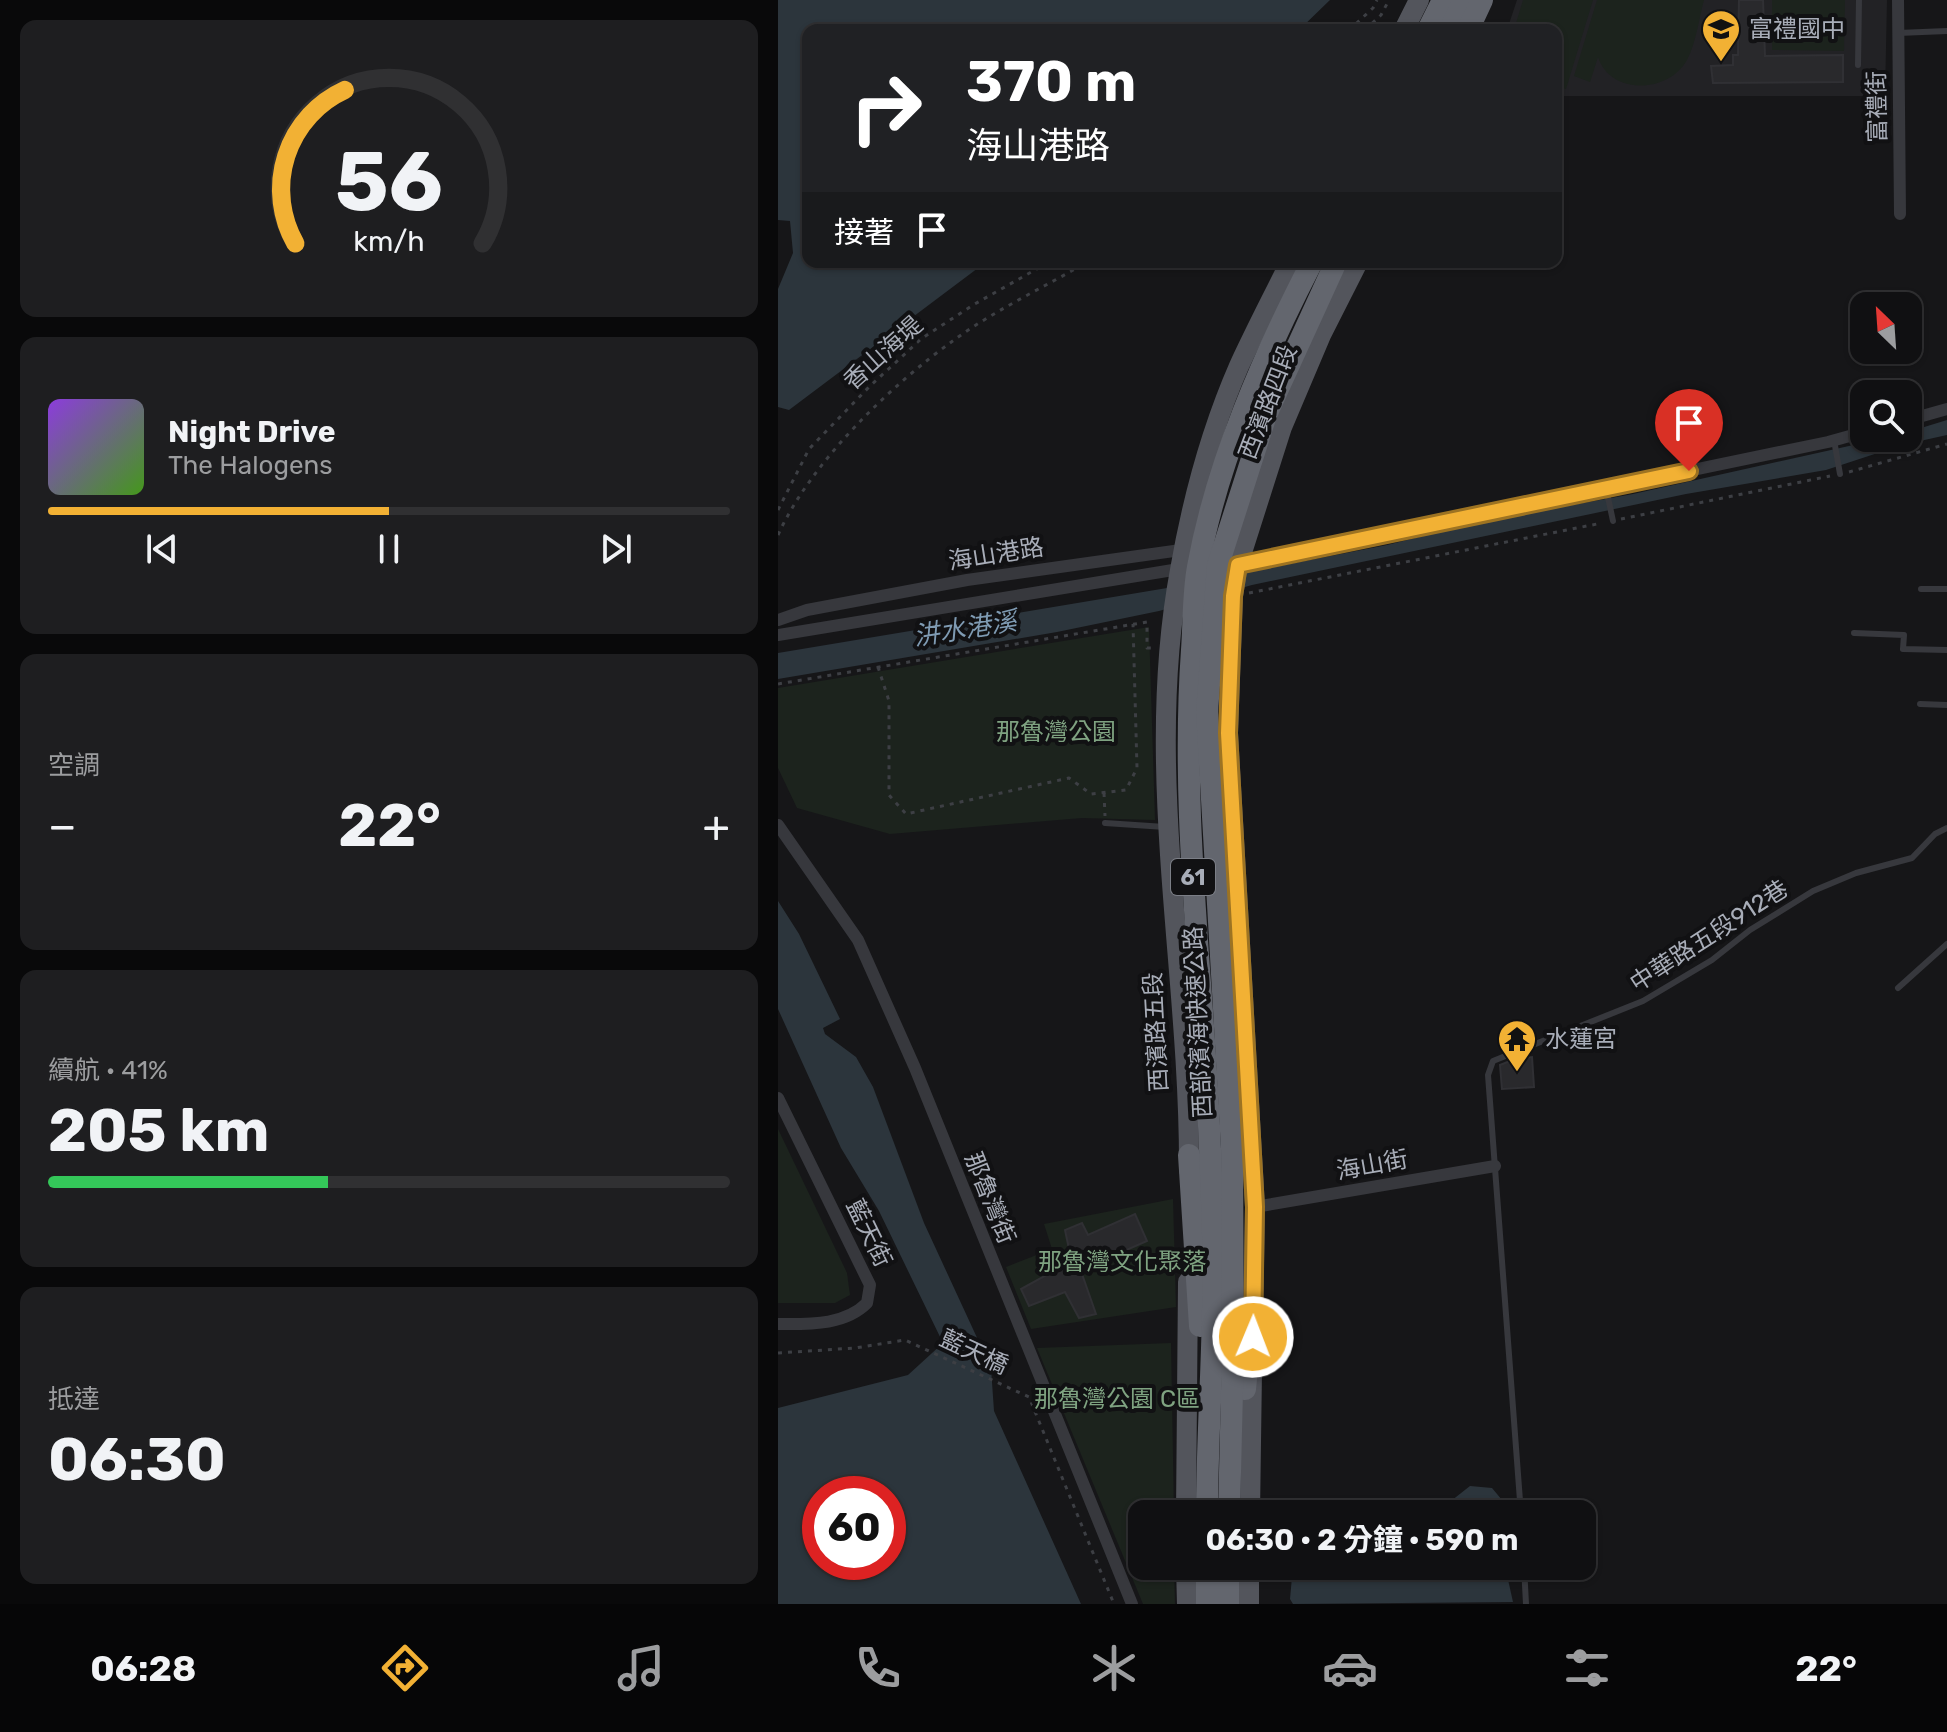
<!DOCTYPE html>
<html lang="zh-TW">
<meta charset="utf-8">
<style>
body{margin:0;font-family:Rubik,"Noto Sans TC",sans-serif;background:#1e1e20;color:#f1f3f6;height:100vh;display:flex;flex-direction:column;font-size:30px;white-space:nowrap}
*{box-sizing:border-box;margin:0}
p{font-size:26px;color:#9c9d9f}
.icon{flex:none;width:44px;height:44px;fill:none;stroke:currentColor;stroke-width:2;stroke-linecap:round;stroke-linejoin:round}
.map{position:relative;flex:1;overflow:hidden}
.side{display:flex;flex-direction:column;gap:20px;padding:20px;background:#09090a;width:778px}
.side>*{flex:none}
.guide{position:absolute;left:24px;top:24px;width:760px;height:244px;border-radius:16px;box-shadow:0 2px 6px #0004,0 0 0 2px #303032;background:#202124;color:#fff;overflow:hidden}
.needle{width:52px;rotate:335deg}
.buttons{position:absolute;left:1072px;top:292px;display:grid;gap:16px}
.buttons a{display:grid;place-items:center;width:72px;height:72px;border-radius:16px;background:#101012;box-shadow:0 2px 6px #0004,0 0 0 2px #303032;font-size:40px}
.speed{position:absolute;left:24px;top:1476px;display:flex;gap:16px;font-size:40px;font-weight:700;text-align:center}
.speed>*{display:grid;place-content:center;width:104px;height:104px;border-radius:50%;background:#101012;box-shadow:0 2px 6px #0004,0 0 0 2px #303032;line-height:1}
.speed .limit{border:12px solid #d22;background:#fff;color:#111}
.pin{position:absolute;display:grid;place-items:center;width:68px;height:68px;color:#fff;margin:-82px -34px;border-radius:50% 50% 50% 0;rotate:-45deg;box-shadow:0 0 8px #0007}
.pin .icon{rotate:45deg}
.me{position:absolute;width:88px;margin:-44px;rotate:1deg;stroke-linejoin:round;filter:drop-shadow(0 0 6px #0008)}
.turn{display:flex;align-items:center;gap:28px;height:168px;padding:0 32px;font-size:36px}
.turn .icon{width:104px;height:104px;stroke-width:2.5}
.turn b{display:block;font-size:56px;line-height:68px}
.then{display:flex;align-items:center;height:76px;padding:0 32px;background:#0003;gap:16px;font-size:30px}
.big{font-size:60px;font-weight:700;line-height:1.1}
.side .card{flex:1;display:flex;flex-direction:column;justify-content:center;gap:12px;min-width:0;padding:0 28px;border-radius:16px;background:#1e1e20}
.side .dial{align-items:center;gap:0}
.dial svg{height:208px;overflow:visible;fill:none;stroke:#303032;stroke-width:7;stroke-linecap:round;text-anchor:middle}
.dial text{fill:#f1f3f6;stroke:none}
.song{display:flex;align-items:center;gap:24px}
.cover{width:96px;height:96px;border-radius:12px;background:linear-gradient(135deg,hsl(270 70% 55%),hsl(100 70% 35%))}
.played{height:8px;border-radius:4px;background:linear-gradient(90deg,#f2b134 50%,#303032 50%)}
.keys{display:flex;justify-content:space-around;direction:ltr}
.heat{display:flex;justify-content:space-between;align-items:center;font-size:44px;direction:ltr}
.charge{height:12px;border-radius:6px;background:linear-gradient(90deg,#34c759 41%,#303032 0)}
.trip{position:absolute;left:350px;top:1500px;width:468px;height:80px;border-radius:16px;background:#101012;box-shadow:0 2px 6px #0004,0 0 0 2px #303032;font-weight:700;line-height:80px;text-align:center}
.menu{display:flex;height:128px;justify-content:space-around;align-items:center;background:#060607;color:#9c9d9f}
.menu .icon{width:56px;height:56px}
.menu .current{color:#f2b134}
.menu b{font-size:36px;color:#f1f3f6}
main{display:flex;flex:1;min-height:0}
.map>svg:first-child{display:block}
.built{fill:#222225}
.green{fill:#1c231d}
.water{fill:#2c353c;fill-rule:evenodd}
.building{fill:#29292c;stroke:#303034;stroke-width:2}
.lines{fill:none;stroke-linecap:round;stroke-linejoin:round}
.path{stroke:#3d3f44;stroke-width:3;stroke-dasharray:4 6;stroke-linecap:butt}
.lane{stroke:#37383d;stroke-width:6}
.street{stroke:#37383d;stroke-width:12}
.primary{stroke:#53555c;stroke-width:20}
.highway{stroke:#63666e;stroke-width:22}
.route-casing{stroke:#9d7322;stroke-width:20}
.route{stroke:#f2b134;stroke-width:14}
.labels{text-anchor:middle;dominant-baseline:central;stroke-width:8;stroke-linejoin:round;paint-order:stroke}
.shield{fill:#111113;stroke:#7b7e86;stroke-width:2}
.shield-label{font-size:22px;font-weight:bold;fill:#a8adb8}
.poi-label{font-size:24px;fill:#a8adb8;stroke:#111113;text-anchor:start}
.street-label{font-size:24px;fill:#a8adb8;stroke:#111113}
.park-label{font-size:24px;fill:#7fa381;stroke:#111113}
.water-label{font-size:26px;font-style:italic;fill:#7f9bb3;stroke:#111113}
</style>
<main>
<section class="side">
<div class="card dial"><svg viewBox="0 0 100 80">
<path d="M14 69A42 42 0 1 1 86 69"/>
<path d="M14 69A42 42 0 0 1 33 10" stroke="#f2b134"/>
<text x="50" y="56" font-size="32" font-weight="700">56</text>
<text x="50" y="72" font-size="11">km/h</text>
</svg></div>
<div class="card">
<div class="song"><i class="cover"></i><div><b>Night Drive</b><p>The Halogens</p></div></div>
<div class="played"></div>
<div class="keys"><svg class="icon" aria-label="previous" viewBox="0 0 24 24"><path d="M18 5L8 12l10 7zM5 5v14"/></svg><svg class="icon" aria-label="pause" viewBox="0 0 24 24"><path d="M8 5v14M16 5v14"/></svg><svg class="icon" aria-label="next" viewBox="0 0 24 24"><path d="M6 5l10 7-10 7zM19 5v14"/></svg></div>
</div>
<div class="card"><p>空調</p>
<div class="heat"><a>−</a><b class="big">22°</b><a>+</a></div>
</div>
<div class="card"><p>續航 · 41%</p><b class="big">205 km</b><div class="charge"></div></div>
<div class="card"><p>抵達</p><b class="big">06:30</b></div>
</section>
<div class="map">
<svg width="1169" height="1604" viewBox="0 0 1169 1604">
<rect width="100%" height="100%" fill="#161618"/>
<!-- built -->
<path class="built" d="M739,0h370l-2,96h-329v-66h-49z"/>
<!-- green -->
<g class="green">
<path d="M745,0h70l-27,89 -10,-3v-56h-42z"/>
<path d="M819,0h107c-5,18 -8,43 -17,60 -19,34 -77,35 -89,-3l-8,25 -16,-6z"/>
<path d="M994,0h73l-1,51 -72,-1z"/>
<path d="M371,627l6,193 -73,-2 -192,16 -93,-26 -19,-40v-80z"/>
<path d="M0,1129l69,144 3,22 -15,8h-57z"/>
<path d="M395,1199l3,108 -145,22 -25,-62 46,-18 -8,-25z"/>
<path d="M393,1343l3,171h-32v52h32l1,38h-32l-106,-256z"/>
</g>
<!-- water -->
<g class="water">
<path d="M0,0h552l-31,30h-491v232h178l-197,148 -11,-3v-118l15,-36 -3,-32 -12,-1z"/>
<path d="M1169,420v15l-45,10 -76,25 -140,24 -434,91 -93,26 -102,21 -279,47v-26l389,-65 220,-43 97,-24 149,-27 252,-56h23v-6z"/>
<path d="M0,901l21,33 41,85 -17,9 2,6 31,23 17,30 51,136 67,145 3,43 87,193h-303v-196l130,-33 35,-32 -64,-132 -38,-63 -63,-139zM42,1494h68v68h-68z"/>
<path d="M692,1486l22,2 10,12 -3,14h-126l64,-2z"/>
<path d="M515,1566h212l8,36 -220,2 -3,-5z"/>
</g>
<!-- building -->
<g class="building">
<path d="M961,0h24l2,56 78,-1v27l-130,1 -2,-17 22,-1v-10h5z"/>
<path d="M754,1057l2,30 -32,2 -2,-24 15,-6z"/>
<path d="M357,1214l12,27 -55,24 -10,9 14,40 -17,4 -14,-26 -36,14 -8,-17 40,-22 8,-18 -4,-19 17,-7 6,12z"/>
</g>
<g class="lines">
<!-- path -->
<g class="path">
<path d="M571,30l24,-22 4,-8"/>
<path d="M587,30l16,-15 8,-15"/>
<path d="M1071,472l98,-28"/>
<path d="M0,510l31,-61 60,-62 52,-48 52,-34 76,-43"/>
<path d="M843,519l209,-43"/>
<path d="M0,535c33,-73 112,-149 176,-195 41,-30 89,-52 133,-78"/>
<path d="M471,593l353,-70"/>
<path d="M100,667l11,34v94l17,19 163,-36 22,16 35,-4 11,-22 -4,-144"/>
<path d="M0,684l369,-62v26h6"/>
<path d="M326,793l1,23"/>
<path d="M0,1353l77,-5 50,-8 124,57 85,207"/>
</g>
<!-- lane -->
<g class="lane">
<path d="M1120,33l49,-2"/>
<path d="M1080,65l1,-65"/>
<path d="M1056,440l6,34"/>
<path d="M828,488l7,33"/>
<path d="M1143,589h26"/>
<path d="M1076,633l50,2 -1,14 44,1"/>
<path d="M1142,704l27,1"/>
<path d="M327,823l60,4"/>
<path d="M1120,988l49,-44"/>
<path d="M743,1514l-33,-439 5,-14 150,-60 69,-41 38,-30 63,-39 43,-18 56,-15 23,-24 12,-6"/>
<path d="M746,1566l2,38"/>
</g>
<!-- street -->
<g class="street">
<path d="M1120,0l2,214"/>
<path d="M1130,420l39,-11"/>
<path d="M457,565l593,-123 36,-10"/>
<path d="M0,620l29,-10 160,-30 221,-31"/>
<path d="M0,635l407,-67"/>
<path d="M0,825l80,115 57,128 217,536"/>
<path d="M0,1098l92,187 -3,18c-23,23 -59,21 -89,21"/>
<path d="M477,1207l240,-41"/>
</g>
<!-- primary -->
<g class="primary">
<path d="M626,30l15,-30"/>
<path d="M411,1170c1,-199 -46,-402 -9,-600 12,-69 31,-140 59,-204 16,-35 34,-69 51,-104"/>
<path d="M475,1322l2,-115 -27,-474 5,-137 5,-31 44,-138 39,-92 37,-73"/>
<path d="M408,1514l2,-232"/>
<path d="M472,1514l2,-144"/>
<path d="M408,1566l1,38"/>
<path d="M471,1604v-38"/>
</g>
<!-- highway -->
<g class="highway">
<path d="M650,30l15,-30"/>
<path d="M672,30l14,-30"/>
<path d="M690,30l14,-30"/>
<path d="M411,1155l11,171"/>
<path d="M467,1389l8,-81"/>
<path d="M429,1514c0,-69 5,-136 6,-205 2,-53 -1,-107 -3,-160 -6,-166 -30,-332 -18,-499 2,-27 1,-56 6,-83 19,-105 65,-210 114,-305"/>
<path d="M451,1514l4,-165 -1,-201 -25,-436 11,-147 48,-150 70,-153"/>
<path d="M429,1566v38"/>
<path d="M450,1566v38"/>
</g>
</g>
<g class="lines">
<defs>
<path id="route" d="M475,1337l2,-130 -27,-474 5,-137 5,-31 451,-94"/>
</defs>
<!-- route casing -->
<use href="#route" class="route-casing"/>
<!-- route -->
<use href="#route" class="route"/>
</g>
<!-- icons -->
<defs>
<symbol id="school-pin" viewBox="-11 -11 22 30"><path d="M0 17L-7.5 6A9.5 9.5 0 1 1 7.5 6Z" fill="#f2b134" stroke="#111113"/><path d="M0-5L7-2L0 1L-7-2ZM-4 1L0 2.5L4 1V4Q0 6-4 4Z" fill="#111"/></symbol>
<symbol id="temple-pin" viewBox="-11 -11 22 30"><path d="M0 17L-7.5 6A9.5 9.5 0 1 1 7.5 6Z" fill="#f2b134" stroke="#111113"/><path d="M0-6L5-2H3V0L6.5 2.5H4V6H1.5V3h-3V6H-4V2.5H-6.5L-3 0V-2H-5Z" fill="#111"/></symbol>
</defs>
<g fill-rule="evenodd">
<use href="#school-pin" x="921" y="7" width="44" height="60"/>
<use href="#temple-pin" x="717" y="1017" width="44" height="60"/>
</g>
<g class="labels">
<!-- shield labels -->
<rect class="shield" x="393" y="859" width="44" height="36" rx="6"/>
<g class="shield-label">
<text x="415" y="877">61</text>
</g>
<!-- poi labels -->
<g class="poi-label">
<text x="971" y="29">富禮國中</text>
<text x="767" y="1039">水蓮宮</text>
</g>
<!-- street labels -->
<g class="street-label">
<text transform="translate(1099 107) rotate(-91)">富禮街</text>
<text transform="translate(105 353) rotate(-42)">香山海堤</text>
<text transform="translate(490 402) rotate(-69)">西濱路四段</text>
<text transform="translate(218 554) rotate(-9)">海山港路</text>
<text transform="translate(931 936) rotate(-33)">中華路五段912巷</text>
<text transform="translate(420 1022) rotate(-93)">西部濱海快速公路</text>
<text transform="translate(378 1032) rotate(-93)">西濱路五段</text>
<text transform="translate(594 1165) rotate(-10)">海山街</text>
<text transform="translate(212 1198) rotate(68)">那魯灣街</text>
<text transform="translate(91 1233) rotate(64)">藍天街</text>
<text transform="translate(196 1352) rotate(25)">藍天橋</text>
</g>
<!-- park labels -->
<g class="park-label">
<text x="278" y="732">那魯灣公園</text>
<text x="344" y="1262">那魯灣文化聚落</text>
<text x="339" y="1399">那魯灣公園 C區</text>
</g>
<!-- water labels -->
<g class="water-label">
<text transform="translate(187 629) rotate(-9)">汫水港溪</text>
</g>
</g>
</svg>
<div class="buttons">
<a><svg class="needle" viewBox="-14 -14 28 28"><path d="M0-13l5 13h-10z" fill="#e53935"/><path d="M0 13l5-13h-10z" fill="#9c9d9f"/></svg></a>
<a><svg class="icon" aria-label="search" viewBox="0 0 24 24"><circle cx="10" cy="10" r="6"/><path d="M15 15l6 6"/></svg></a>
</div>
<div class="speed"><div class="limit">60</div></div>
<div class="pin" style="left:911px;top:471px;background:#d93025"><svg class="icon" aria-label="arrive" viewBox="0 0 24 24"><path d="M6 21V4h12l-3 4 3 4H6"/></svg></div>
<svg class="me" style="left:475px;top:1337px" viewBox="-20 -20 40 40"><circle r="17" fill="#f2b134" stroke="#fff" stroke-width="3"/><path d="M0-11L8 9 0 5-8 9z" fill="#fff"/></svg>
<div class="trip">06:30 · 2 分鐘 · 590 m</div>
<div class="guide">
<div class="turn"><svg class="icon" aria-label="right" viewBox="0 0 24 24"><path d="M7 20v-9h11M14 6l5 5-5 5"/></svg><div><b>370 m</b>海山港路</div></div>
<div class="then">接著<svg class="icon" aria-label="arrive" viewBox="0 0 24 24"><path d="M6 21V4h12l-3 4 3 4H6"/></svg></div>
</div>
</div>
</main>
<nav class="menu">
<b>06:28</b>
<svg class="icon current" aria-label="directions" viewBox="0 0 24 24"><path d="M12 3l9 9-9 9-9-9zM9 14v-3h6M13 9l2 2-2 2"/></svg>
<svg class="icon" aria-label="music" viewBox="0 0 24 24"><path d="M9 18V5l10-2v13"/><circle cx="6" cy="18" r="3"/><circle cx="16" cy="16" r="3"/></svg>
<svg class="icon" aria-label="phone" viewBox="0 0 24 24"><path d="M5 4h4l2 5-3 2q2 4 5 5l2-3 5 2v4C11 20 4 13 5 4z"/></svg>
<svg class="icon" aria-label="climate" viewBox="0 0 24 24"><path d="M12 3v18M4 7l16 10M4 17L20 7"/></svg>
<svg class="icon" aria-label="car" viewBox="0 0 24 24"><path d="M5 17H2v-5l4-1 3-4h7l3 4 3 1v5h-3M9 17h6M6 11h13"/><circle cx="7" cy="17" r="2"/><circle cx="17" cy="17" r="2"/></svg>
<svg class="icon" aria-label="filters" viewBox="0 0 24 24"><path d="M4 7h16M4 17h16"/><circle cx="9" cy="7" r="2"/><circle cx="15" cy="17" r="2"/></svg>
<b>22°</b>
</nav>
